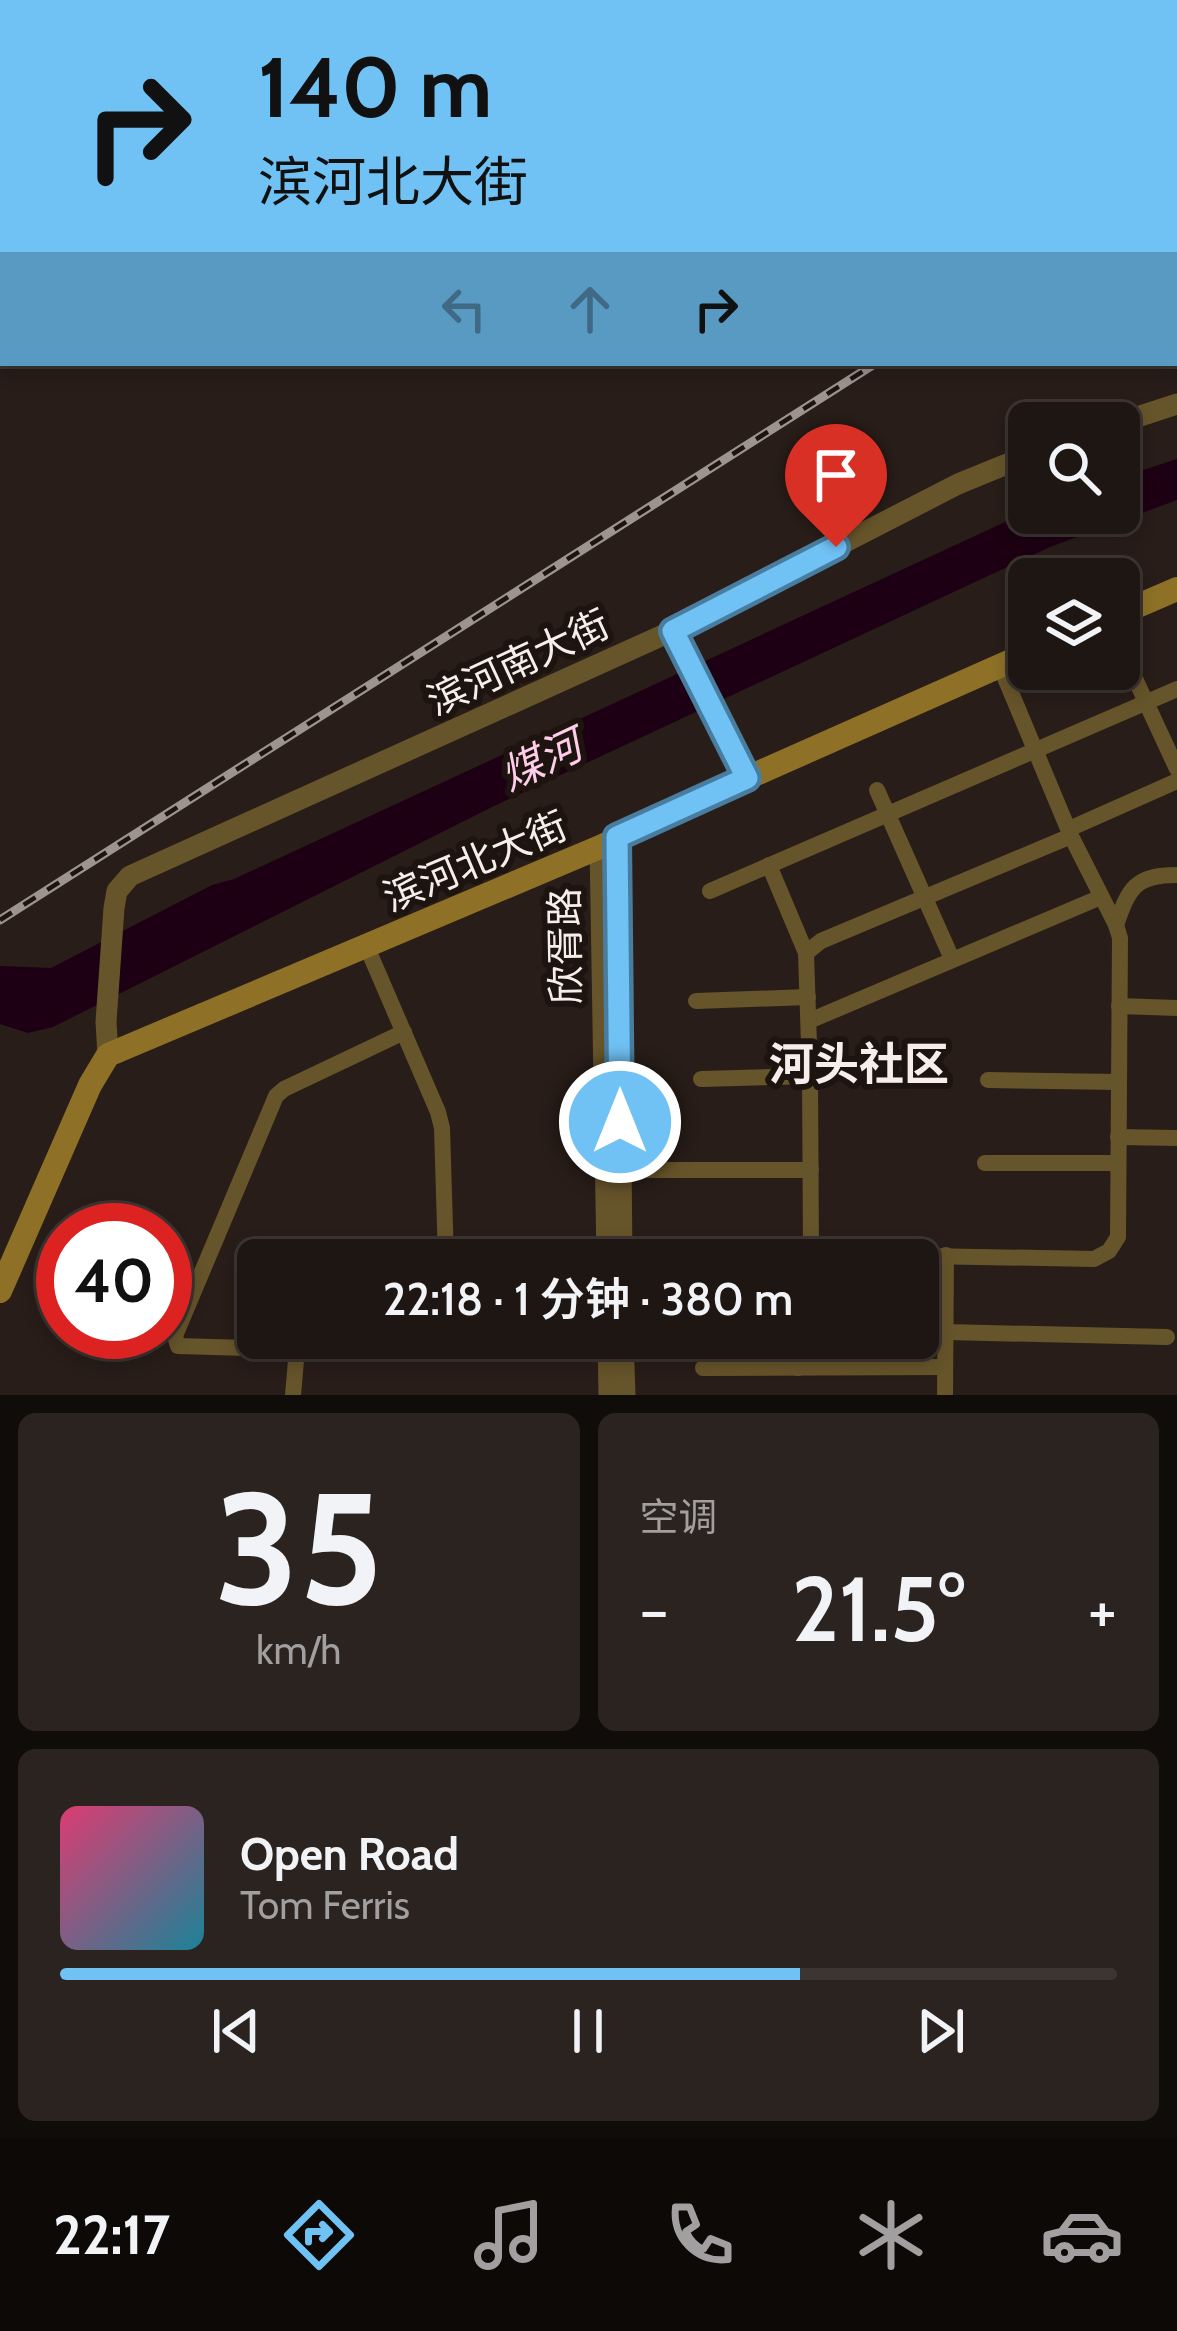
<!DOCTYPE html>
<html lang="zh">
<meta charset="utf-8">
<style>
body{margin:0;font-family:Cabin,"Noto Sans SC",sans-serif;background:#2b2320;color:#f1f3f6;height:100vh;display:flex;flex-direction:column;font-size:45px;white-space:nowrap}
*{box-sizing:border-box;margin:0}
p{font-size:39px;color:#a19f9f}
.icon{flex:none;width:66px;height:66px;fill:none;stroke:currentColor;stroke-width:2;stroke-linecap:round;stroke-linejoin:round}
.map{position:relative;height:1395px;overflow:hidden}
.side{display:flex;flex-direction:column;gap:18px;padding:18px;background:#100c0a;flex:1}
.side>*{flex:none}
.hud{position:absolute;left:0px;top:0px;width:1179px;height:366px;box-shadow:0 6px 18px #0003,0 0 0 3px #3c3532;background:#70c1f4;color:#111;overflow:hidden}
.tools{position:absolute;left:1008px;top:402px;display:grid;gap:24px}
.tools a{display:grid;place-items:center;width:132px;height:132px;border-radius:18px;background:#1e1612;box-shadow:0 6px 18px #0003,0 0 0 3px #3c3532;font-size:60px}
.speed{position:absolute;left:36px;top:1203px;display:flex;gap:24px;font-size:60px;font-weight:700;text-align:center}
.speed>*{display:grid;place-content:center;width:156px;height:156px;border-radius:50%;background:#1e1612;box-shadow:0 6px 18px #0003,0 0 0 3px #3c3532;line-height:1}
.speed .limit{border:18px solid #d22;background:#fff;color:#111}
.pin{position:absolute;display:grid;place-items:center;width:102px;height:102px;color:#fff;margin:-123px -51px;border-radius:50% 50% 50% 0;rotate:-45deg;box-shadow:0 0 12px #0007}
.pin .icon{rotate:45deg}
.me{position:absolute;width:132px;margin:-66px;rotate:0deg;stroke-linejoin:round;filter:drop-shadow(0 0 9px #0008)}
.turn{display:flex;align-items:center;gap:42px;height:252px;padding:0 60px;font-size:54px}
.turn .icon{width:156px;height:156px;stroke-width:2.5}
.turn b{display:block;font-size:84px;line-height:102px}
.lanes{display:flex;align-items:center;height:114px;padding:0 60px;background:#0003;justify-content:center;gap:60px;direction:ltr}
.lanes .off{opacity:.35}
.big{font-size:90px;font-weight:600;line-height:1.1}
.side .widget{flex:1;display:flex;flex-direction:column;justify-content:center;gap:18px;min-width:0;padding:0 42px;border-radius:18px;background:#2b2320}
.side .dial{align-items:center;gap:0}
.dial b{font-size:156px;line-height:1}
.song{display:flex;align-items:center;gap:36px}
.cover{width:144px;height:144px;border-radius:18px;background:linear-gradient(135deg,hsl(340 70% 55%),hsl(190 70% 35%))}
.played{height:12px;border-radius:6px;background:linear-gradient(90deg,#70c1f4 70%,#3c3532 70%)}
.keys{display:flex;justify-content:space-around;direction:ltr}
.heat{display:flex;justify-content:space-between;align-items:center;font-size:66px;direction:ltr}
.side .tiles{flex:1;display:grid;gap:18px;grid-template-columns:1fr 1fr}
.widget:last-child{grid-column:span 2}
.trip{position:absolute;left:237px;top:1239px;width:702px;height:120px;border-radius:18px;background:#1e1612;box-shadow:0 6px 18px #0003,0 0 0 3px #3c3532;font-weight:600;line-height:120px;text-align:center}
.menu{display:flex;height:192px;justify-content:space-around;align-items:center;background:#0c0907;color:#a19f9f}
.menu .icon{width:84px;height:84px}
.menu .active{color:#70c1f4}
.menu b{font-size:54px;color:#f1f3f6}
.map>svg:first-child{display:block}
.water{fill:#1d0013}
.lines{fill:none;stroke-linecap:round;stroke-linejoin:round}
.minor{stroke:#66542a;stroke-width:16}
.tertiary{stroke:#66542a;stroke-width:21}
.secondary{stroke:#8e7127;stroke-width:24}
.rail-casing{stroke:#9d948f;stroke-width:9}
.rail{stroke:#1e140f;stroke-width:4.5;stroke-dasharray:14;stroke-linecap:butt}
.route-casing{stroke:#497d9f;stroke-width:30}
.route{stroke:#70c1f4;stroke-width:21}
.labels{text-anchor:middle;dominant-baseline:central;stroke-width:12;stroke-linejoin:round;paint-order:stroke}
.street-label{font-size:39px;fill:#f5eeea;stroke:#1e140f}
.water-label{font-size:42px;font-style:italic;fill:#ffcdea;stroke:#1e140f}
.quarter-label{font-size:45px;font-weight:bold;fill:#f5eeea;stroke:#1e140f}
</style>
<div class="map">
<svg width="1177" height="1395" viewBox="0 0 1177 1395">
<rect width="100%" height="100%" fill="#281d18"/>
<!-- water -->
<path class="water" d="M1177,459v41l-127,47 -558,260 -439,220 -25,6 -28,-9v-58l51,2 161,-83 22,-6 795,-368v2h90v-35z"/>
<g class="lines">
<!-- minor -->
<g class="minor">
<path d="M1131,670l46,99"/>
<path d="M877,790l75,169"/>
<path d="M1069,829l108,-48"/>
<path d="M769,865l37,88"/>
<path d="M710,891l467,-202"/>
<path d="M1116,925c13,-37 19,-50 61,-50"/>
<path d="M366,945l72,167 4,16 4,132"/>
<path d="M696,1001l112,-4"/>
<path d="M1119,1006l58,2"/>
<path d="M809,1021l292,-124"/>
<path d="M404,1032l-120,57 -8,7 -101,240 3,10 143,4 119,-2 8,-6v-4"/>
<path d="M701,1079l109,-3"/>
<path d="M988,1080l131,2"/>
<path d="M1118,1137l59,1"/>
<path d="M985,1163h133"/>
<path d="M620,1170h191"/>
<path d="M702,1252l392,7 15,-8 9,-14 2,-299 -4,-13 -45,-89 -71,-170"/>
<path d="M805,1258l6,-5 -1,-177 -4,-123 15,-12 250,-105"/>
<path d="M945,1332l222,5"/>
<path d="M703,1368l242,-1"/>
<path d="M798,1368v-30"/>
<path d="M293,1395l4,-46"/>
<path d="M945,1395l1,-140"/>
</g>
<!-- tertiary -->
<g class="tertiary">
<path d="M1119,423l58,-19"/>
<path d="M672,631l75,147"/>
<path d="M618,837l4,423"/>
<path d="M600,847l7,413"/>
<path d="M108,1055l-2,-33 8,-114 3,-17 13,-15 542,-245 286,-147 71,-29"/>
<path d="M608,1338l1,57"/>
<path d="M623,1338l2,57"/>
</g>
<!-- secondary -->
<g class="secondary">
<path d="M1119,614l58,-25"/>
<path d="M0,1291l90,-206 18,-30 492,-208 147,-69 282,-125"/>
</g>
<defs>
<g id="rail">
<path d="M1176,159l1,-1"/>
<path d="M0,169l3,1"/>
<path d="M0,216l3,1"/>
<path d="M0,920l876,-557"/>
</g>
</defs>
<!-- rail casing -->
<use href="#rail" class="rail-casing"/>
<!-- rail -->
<use href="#rail" class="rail"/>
</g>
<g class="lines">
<defs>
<path id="route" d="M620,1122l-3,-285 130,-59 -74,-147 163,-84"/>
</defs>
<!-- route casing -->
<use href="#route" class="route-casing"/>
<!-- route -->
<use href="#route" class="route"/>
</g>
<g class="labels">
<!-- street labels -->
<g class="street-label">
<text transform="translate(518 662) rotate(-25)">滨河南大街</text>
<text transform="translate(475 861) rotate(-23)">滨河北大街</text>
<text transform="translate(565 946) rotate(-91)">欣胥路</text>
</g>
<!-- water labels -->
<g class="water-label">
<text transform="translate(541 760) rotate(-25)">煤河</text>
</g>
<!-- quarter labels -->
<g class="quarter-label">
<text x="859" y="1064">河头社区</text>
</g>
</g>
</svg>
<div class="tools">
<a><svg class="icon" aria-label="search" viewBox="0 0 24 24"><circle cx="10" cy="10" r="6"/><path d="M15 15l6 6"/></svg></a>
<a><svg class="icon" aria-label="layers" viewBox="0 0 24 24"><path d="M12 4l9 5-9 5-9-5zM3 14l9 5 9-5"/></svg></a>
</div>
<div class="speed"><div class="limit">40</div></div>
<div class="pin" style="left:836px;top:547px;background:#d93025"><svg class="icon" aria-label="arrive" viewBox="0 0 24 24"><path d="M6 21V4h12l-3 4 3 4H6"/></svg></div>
<svg class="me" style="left:620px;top:1122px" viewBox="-20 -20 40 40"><circle r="17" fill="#70c1f4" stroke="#fff" stroke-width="3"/><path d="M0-11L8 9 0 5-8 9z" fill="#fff"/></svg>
<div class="trip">22:18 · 1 分钟 · 380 m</div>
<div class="hud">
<div class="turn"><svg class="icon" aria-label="right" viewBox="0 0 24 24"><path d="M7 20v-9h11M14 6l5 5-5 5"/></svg><div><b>140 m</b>滨河北大街</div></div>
<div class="lanes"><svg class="icon off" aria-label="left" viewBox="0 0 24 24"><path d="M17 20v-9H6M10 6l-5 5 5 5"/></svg><svg class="icon off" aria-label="ahead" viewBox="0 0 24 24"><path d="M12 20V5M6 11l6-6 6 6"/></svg><svg class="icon" aria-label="right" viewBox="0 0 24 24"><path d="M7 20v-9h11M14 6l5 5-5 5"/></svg></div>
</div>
</div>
<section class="side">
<div class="tiles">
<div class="widget dial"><b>35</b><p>km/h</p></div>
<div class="widget"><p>空调</p>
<div class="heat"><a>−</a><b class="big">21.5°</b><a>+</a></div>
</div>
<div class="widget">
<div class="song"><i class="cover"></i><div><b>Open Road</b><p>Tom Ferris</p></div></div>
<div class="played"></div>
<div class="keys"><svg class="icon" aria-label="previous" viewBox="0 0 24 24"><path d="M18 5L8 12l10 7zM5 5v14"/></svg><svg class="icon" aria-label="pause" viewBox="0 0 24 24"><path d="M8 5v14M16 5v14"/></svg><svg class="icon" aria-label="next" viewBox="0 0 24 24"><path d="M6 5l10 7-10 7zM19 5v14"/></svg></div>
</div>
</div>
</section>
<nav class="menu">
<b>22:17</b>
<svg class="icon active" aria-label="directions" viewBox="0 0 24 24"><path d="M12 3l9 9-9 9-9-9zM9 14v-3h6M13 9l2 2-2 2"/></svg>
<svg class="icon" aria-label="music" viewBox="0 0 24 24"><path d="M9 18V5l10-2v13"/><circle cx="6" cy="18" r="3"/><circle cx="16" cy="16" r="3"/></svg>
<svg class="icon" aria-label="phone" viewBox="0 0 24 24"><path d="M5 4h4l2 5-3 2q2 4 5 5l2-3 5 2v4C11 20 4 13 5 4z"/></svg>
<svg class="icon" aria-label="climate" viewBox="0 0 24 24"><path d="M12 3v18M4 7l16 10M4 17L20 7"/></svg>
<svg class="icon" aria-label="car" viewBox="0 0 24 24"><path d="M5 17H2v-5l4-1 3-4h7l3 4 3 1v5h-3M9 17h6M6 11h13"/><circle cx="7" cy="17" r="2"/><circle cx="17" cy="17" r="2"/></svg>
</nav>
